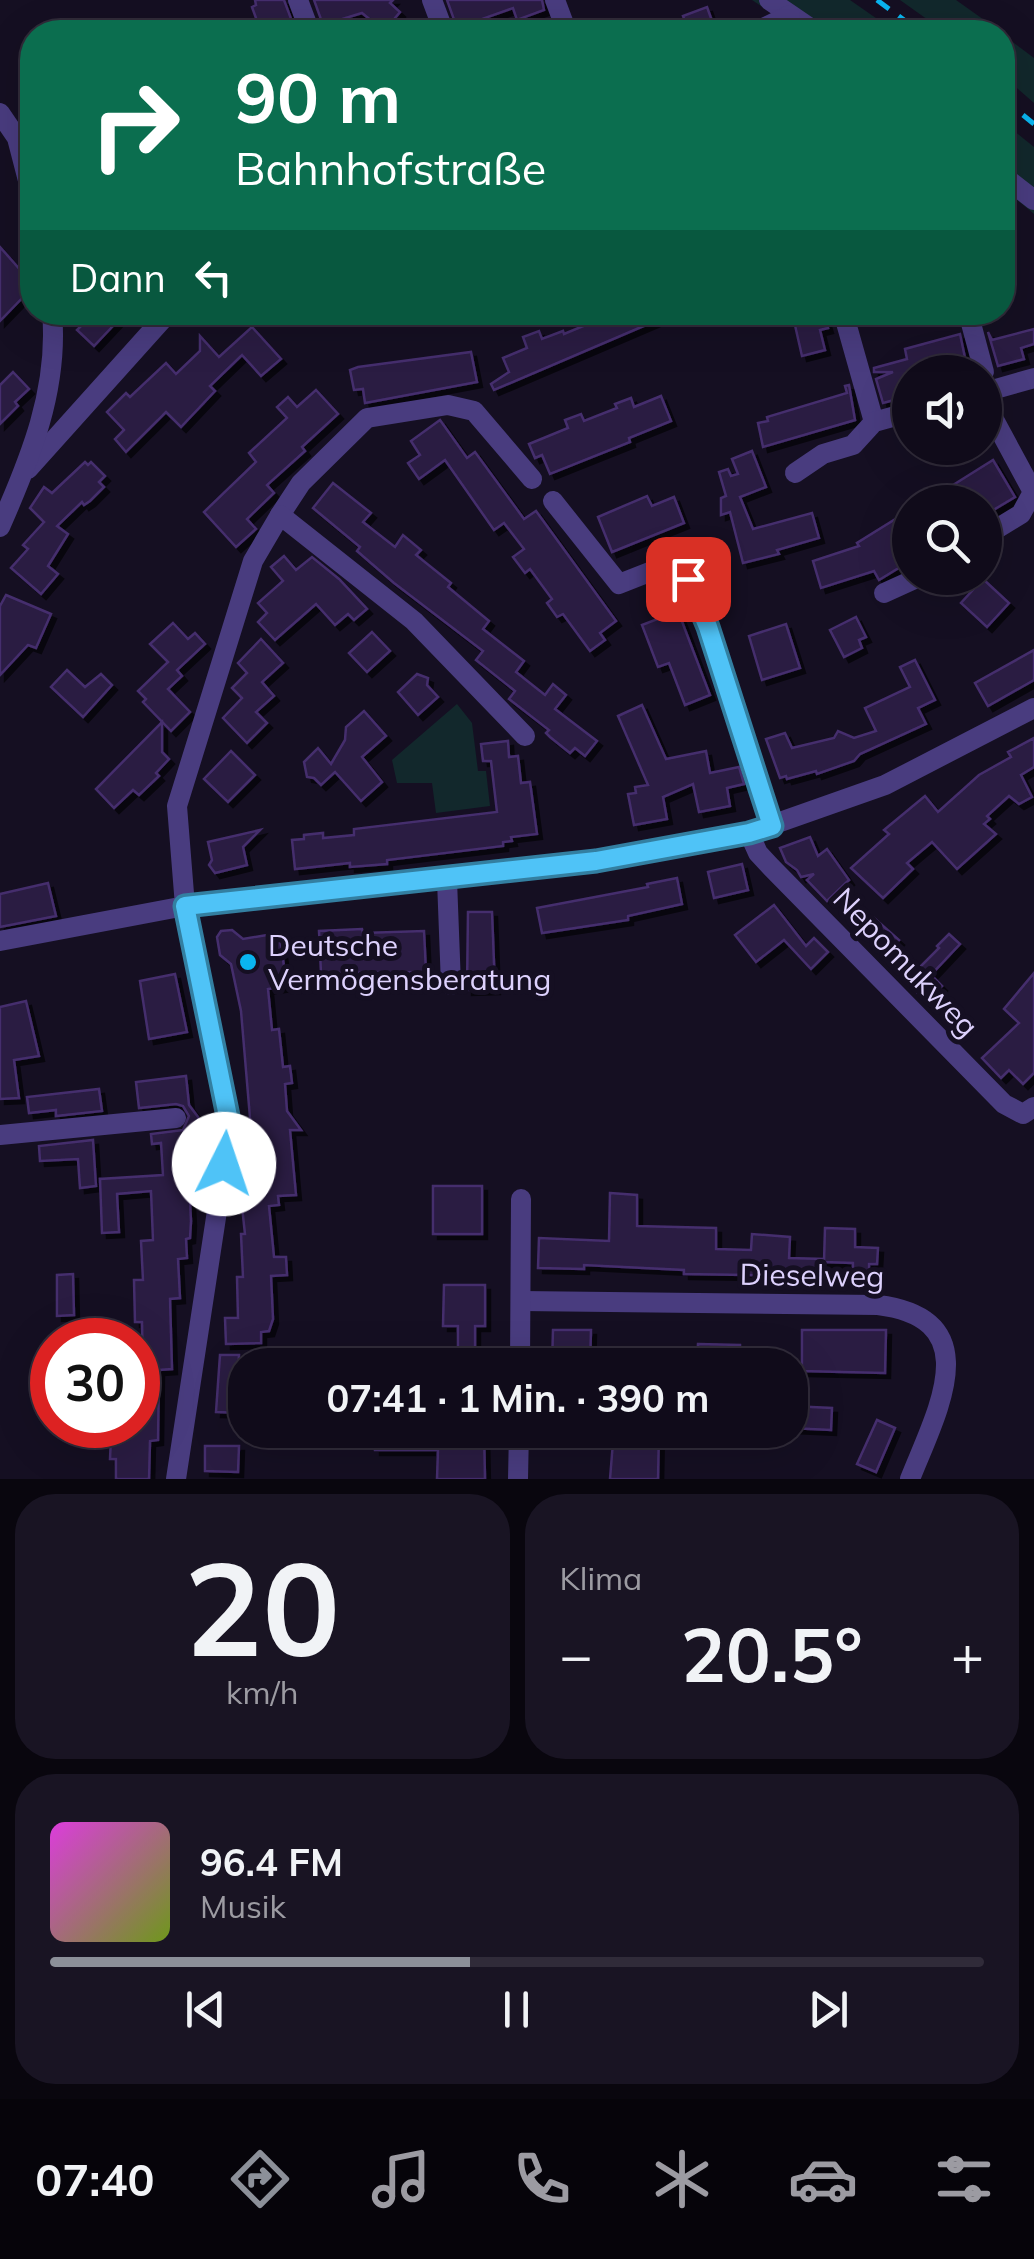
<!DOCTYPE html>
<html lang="de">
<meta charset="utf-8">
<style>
body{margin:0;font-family:Mulish,sans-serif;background:#191423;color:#f1f3f6;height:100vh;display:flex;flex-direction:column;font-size:38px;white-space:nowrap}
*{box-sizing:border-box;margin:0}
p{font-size:32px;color:#9c9ba2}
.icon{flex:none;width:55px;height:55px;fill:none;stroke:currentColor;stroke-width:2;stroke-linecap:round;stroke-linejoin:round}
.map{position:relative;height:1479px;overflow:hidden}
.sheet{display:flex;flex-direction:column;gap:15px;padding:15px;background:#09060e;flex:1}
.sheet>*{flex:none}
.hud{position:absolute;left:20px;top:20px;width:995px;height:305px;border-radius:40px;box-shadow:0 10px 40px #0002,0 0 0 2px #302b39;background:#0b6e4f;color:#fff;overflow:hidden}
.tools{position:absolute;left:892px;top:355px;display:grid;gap:20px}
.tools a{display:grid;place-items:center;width:110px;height:110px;border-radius:50%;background:#100b1a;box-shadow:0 10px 40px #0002,0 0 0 2px #302b39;font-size:50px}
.speed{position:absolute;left:30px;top:1318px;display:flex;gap:20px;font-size:50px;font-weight:700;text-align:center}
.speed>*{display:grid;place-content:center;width:130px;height:130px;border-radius:50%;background:#100b1a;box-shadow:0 10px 40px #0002,0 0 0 2px #302b39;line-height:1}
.speed .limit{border:15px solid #d22;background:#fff;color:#111}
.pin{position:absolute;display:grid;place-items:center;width:85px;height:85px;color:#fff;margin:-42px;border-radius:20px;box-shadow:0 5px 15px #0006}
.me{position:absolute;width:110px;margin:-55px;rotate:4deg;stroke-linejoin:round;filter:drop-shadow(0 0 8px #0008)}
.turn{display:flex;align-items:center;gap:35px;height:210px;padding:0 50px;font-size:45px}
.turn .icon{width:130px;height:130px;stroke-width:2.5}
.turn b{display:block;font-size:70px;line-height:85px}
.then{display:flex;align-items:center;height:95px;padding:0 50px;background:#0003;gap:20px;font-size:38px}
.big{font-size:75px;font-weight:700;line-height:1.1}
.sheet .widget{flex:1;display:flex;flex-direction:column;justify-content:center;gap:15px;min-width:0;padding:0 35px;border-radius:40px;background:#191423}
.sheet .dial{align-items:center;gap:0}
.dial b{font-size:130px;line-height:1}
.song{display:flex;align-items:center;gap:30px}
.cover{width:120px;height:120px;border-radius:15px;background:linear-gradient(135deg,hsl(300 70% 55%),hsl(80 70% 35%))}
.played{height:10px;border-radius:5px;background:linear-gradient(90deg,#8c9099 45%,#302b39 45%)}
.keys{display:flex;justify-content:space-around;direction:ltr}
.heat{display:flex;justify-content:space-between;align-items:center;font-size:55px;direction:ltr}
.sheet .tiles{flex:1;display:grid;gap:15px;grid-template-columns:1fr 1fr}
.widget:last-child{grid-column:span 2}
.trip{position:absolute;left:228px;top:1348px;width:580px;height:100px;border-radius:40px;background:#100b1a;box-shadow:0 10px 40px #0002,0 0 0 2px #302b39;font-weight:700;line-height:100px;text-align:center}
.tabs{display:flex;height:160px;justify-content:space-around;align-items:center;background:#06040a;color:#9c9ba2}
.tabs .icon{width:70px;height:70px}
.tabs .active{color:#8c9099}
.tabs b{font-size:45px;color:#f1f3f6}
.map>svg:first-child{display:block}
.green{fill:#12282c}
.building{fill:#291b42;stroke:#452e6d;stroke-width:2.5;filter:url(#shadow)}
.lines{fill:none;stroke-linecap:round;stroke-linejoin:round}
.minor{stroke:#493c7f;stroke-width:20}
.rail{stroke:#0ab5f0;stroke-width:5;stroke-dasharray:15 12;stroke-linecap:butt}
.route-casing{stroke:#337fa1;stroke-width:25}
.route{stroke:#4fc3f7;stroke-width:18}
.poi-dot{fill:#0ab5f0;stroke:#150f22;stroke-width:4}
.labels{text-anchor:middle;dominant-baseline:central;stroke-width:10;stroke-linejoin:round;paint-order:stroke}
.poi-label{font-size:30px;fill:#ddd1fd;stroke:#150f22;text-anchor:start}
.street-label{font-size:30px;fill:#ddd1fd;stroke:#150f22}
</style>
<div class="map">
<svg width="1034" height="1479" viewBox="0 0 1034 1479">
<defs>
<filter id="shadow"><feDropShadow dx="5" dy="5" stdDeviation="0" flood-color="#0009"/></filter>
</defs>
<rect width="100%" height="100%" fill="#150f22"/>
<!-- green -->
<g class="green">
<path d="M752,0h98l46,32h-96z"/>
<path d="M900,0h56l45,32h-56z"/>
<path d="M1002,34l32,24v45l-31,-27z"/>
<path d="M1002,121l32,26v67l-31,-26z"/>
<path d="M457,704l15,19 6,48h8l4,35 -54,7 -4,-30h-35l-5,-23z"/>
</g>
<!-- building -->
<g class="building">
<path d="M255,0h29l12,32h-35l-9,-25 4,-2z"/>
<path d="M314,0h79l-3,3 10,9 -16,19 -22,-18 -39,12z"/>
<path d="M447,0h95l2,10 -27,10 -4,-12 -56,20z"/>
<path d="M707,7l9,25h-27l-6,-16z"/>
<path d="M0,247l22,25 6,12 -5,5 4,4 -27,28z"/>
<path d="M78,312h48l-32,34 -17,-16 9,-9z"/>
<path d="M617,312l57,1 -180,77 -3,-6 18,-12 -6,-14 24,-10 -4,-11 16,-6 3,8 21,-8 1,3z"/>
<path d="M792,312h31l5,16 -8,2 5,20 -23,6z"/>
<path d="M252,327l29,32 -20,17 -19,-21 -32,31 5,5 -34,36 -15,-15 -40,40 -11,-13 9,-9 -17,-18 19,-19 4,4 36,-34 10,11 24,-23v-15l19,21z"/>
<path d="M1034,329v15l-13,4 3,11 -26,7 -10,-34 4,8z"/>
<path d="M960,334l8,38h-58v12l-4,1 3,11 -26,7 -7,-24 17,-7h-19v-4l33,-9 -2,-10z"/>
<path d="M471,352l6,30 -112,21 -2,-14 -9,1 -4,-20 8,-3z"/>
<path d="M13,372l16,17 -14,13 3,4 -18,18v-39z"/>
<path d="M849,385l6,35 -92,27 -5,-24 10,-2 -1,-4 80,-24 -2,-7z"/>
<path d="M316,390l22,24 -36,33 3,4 -38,34 7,8 -27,26 9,10 -20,18 -32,-35 52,-50 -7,-9 38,-35 -10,-11 11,-10 9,10z"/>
<path d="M661,396l10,25 -42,17 1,4 -80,32 -8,-19 -7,3 -6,-14 39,-16 -3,-8 16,-6 3,7 33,-13 -2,-4 16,-6 3,9z"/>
<path d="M440,420l27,38 8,-6 49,67 12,-8 80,110 -16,12 5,7 -15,11 -27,-37 -6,3 -10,-14 5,-4 -22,-30 -5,4 -12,-16 11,-8 -20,-26 -10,7 -49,-70 -26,19 -11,-16 12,-8 -9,-14z"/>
<path d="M752,451l14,36 -26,10 13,32 59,-16 7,25 -42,12 2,4 -36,9 -13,-51 -9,3v-17l5,-2 -7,-24 9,-3 3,7 7,-2 -6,-15z"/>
<path d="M993,460l22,37 -30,18v-13h-59z"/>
<path d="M85,462l3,3 3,-3 14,14 -6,6 5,5 -14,14 -6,4 -2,-3 -25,24 11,8 -20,32 10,8 -17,20 -30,-26 17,-19 -5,-4 21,-23 -14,-14 14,-21 8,6z"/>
<path d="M333,483l38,30 -8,9 32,25 8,-12 18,15 -5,5 35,28 -3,4 41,34 -6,8 41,32 -8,11 29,23 8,-11 13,11 -11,14 42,32 -12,15 -10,-8 -5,5 -20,-16 -4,-4 3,-3 -40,-31 6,-8 -39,-31 7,-9 -89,-68 -37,-32 3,-4 -47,-39z"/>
<path d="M647,496l5,10 22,-9 10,26 -72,29 -14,-35z"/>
<path d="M910,510v51l-31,19 -5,-9 -53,17 -8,-27 46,-15 -2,-3z"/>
<path d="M284,556l12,14 16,-13 27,22 28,30 -13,11 -6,-6 -13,11 -19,-21 -41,36 -17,-18 9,-9 -9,-10 25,-22 -12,-14z"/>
<path d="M983,579l26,24 -22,24 -26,-24z"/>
<path d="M6,595l45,19 -15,34 -8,-3 -28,30v-69z"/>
<path d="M678,611l32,84 -25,10 -16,-42 -11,4 -16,-42z"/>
<path d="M856,617l10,20 -7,3 3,8 -18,9 -14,-27z"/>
<path d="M173,623l15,16 7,-6 10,11 -28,26 5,6 -14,13 22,23 -19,19 -28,-29 3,-3 -8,-8 30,-29 -18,-18z"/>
<path d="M786,624l14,44 -38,12 -13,-44z"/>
<path d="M372,632l18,19 -23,21 -18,-19z"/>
<path d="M261,639l22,24 -21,19 12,14 -18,16 11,11 -20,20 -24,-25 19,-20 -10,-10 15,-15 -9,-10z"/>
<path d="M1034,650v30l-46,26 -13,-23z"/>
<path d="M915,660l20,40 -17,8 8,16 -66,30 -6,7 -37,13 -1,-3 -29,8 -1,-3 -6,2 -14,-39 19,-6 7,15 42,-10 4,-7 16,7 22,-7 -11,-23 45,-21 -10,-20z"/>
<path d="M67,670l18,17 16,-13 11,11 -29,32 -32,-30z"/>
<path d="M417,674l11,4 -1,7 11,12 -20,18 -20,-23z"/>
<path d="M642,705l24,54 40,-8 4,22 29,-6 5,17 -17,4 3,18 -31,6 -6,-28 -30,13 4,22 -33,6 -6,-31 8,-1 -1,-6 13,-2 -30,-69z"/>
<path d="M364,711l22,25 -24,21 20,25 -21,19 -26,-29 -14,13 -7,-7 -7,-1 -3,-15 14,-14 13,16 14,-24 1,-13z"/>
<path d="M162,722v30l7,7 -13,14 3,3 -20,19 -6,-5 -19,18 -18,-19z"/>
<path d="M1034,738v29l-13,8 11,22 -13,7 -10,-8 -22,20 3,3 -6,5 12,10 -39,35 -25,-27 -25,21 6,6 -30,29 -32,-30 38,-34 -5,-4 41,-34 13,16 41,-37 32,-18 -3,-5z"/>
<path d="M508,741l1,16 9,-1 3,27 9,-1 7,52 -26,3 1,4 -9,1v4l-116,14v4l-37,3v-4l-55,6 -3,-29 12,-1v-4l19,-2v5l31,-3v-6l143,-17 -6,-51h-8l-2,-17z"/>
<path d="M231,751l24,24 -27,27 -24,-23z"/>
<path d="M260,830l-17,17 4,18 -32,8 -6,-8 3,-5 -4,-18z"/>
<path d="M810,837l8,19 9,-7 22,31 -22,21 -20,-21 7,-6 -13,3 -4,-7 -11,-8 -6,-14z"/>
<path d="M742,864l6,26 -34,8 -6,-26z"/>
<path d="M677,878l5,26 -54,12v4l-86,13 -5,-25 111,-21 -1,-3z"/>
<path d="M48,883l8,33 -56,11v-33z"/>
<path d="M774,905l32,41 8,-8 14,14 -17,17 -27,-29 -28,22 -21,-27z"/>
<path d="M468,912h24l3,77 -28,1z"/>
<path d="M874,918l25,22 -11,12 -24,-22z"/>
<path d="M362,929l1,4 61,-2 2,41 -105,1 -2,-42z"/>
<path d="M232,930l11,9 36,-6 8,53 -19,3 4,41 7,-1 4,38 7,-1 2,17 -7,1 2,27 14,19h-11l6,65 -18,1 1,9 -10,1 5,51h12l1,18 -16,1 2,43 -4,12 -8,1v11l-35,1 -1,-26h13l-1,-41h6l-2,-43h4l-4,-37 15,-8 -15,-178 -10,-47 -11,-9 -3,-18 4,-6z"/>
<path d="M949,934l11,10 -29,31 11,11 -16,16 -20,-21 33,-33 -2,-2z"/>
<path d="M1034,973v100l-11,11 -14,-14 -8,8 -19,-20 37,-35 -15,-14z"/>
<path d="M175,974l12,58 -38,7 -9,-58z"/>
<path d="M26,1001l13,55 -25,4 5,38 -19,1v-92z"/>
<path d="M186,1076l3,29 9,12 1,10h-7l3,54 -6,1 2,39 -1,17 -4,1 1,19 -9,1 2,39 -10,1 2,70 -13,1 -1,70 -8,1 -1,38h-33v-20h-6l1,-21h14l-1,-13h14v-55h5l-1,-48h-7l-1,-42h9l-2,-39 12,-1 -2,-49 -34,3 2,38 -17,1 -2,-54 63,-4 -2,-32 -9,1 -1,-10 32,-4 6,-14 -6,-10 -7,-2 -37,4 -3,-26z"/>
<path d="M99,1089l3,22 -46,5v-6l-27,3 -2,-16z"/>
<path d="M93,1140l3,46 -16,2 -2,-29 -38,2 -1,-15z"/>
<rect x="433" y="1186" width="49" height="48"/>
<path d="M610,1193l27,2v31l79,2v21l35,1 1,-16 38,3 -1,21 35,1v17l-140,-2v-4l-100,-5v4l-46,-1 1,-30 70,3z"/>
<path d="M825,1228l30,1v18l23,1 -1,16h-8v13l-16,-1v-13l-29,-1z"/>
<path d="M73,1274l1,41 -17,1v-41z"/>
<path d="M444,1285h41v41h-10v39h-17v-39h-15z"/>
<path d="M553,1330h38l-1,35h-38z"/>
<path d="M802,1330h84l-1,43 -83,-2z"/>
<path d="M698,1344l42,1v20h-43z"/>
<path d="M220,1355h19l-1,18h7v40l-29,-1z"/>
<path d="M790,1406l42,2 -1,22 -41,-2z"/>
<path d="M877,1420l18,8 -19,44 -19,-8z"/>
<path d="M375,1430h109l1,49h-48l1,-29h-63z"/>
<path d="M614,1430h45l-1,49h-48z"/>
<path d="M205,1446h34l-1,26 -33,-1z"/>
</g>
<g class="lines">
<!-- minor -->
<g class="minor">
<path d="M298,0l12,32"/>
<path d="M432,0l12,32"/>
<path d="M555,0l12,32"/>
<path d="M769,0l47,32"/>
<path d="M755,32l35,-17"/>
<path d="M0,113l17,25 15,58"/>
<path d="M1002,175l32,25"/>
<path d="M843,312l31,110"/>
<path d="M968,312l16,60"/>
<path d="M985,392l49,-14"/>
<path d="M985,403l48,89 -12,22 -36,22"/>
<path d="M28,469l141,-157"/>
<path d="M795,473l28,-19 30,-9 21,-23 36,-10"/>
<path d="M553,501l66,83 61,-24 28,67 64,198"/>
<path d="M280,515l21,-32 66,-65 81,-13 26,6 58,68"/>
<path d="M0,527c30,-68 59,-138 52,-215"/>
<path d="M884,593l33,-15"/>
<path d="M749,833l9,20 13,14 233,237 19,10 11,-7"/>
<path d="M447,880l4,105"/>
<path d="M0,941l185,-35 412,-45 152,-28 136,-48 149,-77"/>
<path d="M0,1135l176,-17"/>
<path d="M521,1301l357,4c111,14 59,106 32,174"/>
<path d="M520,1365l1,-166"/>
<path d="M176,1479l54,-353 -45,-220 -8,-100 76,-245 27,-46 134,106 111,115"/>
<path d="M518,1479l1,-49"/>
</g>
<!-- rail -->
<g class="rail">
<path d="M877,0l43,32"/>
<path d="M1002,98l32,26"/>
</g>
</g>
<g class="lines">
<defs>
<path id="route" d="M224,1164l6,-38 -45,-220 411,-45 153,-28 23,-7 -64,-199 -20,-48"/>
</defs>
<!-- route casing -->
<use href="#route" class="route-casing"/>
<!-- route -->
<use href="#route" class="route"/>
</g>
<!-- markers -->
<circle class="poi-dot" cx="248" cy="962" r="10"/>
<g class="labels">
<!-- poi labels -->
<g class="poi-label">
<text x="268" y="945">Deutsche<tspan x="268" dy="34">Vermögensberatung</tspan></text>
</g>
<!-- street labels -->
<g class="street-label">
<text transform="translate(906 962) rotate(46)">Nepomukweg</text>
<text transform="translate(812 1275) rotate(1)">Dieselweg</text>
</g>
</g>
</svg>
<div class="tools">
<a><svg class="icon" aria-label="sound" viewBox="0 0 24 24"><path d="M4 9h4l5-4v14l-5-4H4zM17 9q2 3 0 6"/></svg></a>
<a><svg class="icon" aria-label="search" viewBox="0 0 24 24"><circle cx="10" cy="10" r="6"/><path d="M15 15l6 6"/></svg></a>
</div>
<div class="speed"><div class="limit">30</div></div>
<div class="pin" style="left:688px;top:579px;background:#d93025"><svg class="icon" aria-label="arrive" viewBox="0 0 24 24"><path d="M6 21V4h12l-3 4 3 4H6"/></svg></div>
<svg class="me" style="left:224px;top:1164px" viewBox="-20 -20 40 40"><circle r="19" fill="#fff"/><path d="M0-13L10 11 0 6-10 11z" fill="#4fc3f7"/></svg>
<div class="trip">07:41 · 1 Min. · 390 m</div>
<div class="hud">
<div class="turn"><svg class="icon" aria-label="right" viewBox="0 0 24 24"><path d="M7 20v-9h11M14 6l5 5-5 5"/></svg><div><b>90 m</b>Bahnhofstraße</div></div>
<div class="then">Dann<svg class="icon" aria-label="left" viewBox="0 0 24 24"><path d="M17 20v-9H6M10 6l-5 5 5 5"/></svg></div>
</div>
</div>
<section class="sheet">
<div class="tiles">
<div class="widget dial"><b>20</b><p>km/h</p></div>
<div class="widget"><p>Klima</p>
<div class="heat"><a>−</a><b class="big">20.5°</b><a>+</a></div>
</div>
<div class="widget">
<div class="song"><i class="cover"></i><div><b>96.4 FM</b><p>Musik</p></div></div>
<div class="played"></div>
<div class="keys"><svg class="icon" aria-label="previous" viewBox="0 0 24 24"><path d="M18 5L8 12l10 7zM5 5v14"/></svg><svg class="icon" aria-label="pause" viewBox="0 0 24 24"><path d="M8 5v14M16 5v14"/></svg><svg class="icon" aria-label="next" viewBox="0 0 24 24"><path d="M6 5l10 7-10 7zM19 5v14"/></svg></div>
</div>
</div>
</section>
<nav class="tabs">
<b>07:40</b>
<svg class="icon active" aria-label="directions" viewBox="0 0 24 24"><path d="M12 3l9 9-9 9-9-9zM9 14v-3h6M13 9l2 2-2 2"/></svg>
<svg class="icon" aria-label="music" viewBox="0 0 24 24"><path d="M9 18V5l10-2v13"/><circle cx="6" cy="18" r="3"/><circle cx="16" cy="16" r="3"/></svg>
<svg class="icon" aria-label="phone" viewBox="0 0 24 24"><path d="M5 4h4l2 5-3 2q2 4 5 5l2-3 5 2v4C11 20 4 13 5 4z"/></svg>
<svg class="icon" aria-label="climate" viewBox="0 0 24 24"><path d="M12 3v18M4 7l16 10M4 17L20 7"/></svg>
<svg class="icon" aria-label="car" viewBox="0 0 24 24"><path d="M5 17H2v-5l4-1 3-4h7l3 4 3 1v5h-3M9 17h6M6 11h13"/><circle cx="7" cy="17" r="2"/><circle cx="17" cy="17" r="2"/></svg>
<svg class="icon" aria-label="filters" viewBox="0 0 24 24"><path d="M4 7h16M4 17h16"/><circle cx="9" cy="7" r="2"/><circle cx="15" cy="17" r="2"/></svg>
</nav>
